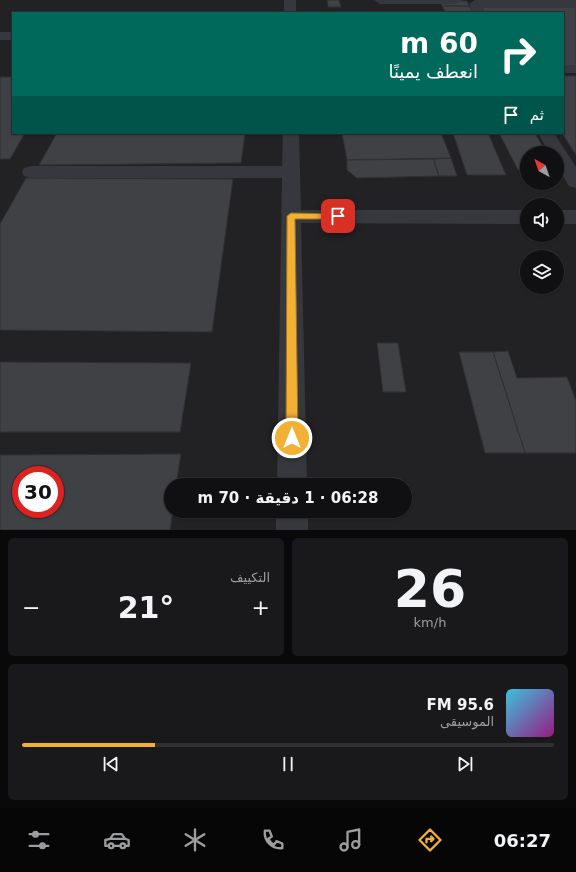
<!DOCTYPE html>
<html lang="ar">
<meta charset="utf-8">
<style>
body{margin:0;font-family:"DejaVu Sans",Cairo,sans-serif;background:#19191b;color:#f1f3f6;direction:rtl;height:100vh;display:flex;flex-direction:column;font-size:15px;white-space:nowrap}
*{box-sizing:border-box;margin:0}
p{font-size:13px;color:#9c9d9f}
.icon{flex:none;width:22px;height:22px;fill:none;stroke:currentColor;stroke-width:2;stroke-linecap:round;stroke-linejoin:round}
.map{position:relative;height:530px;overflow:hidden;direction:ltr}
.drawer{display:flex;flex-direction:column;gap:8px;padding:8px;background:#09090a;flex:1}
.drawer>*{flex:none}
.banner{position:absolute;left:12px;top:12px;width:552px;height:122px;border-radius:0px;box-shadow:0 1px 3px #0004,0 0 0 1px #303032;direction:rtl;background:#00695c;color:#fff;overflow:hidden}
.needle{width:26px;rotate:320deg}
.controls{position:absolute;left:520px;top:146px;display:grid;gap:8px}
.controls a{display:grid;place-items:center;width:44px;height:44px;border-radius:50%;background:#101012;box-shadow:0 1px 3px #0004,0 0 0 1px #303032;font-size:20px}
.speed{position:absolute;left:12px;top:466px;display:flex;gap:8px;font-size:20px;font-weight:700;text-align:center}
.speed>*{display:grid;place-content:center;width:52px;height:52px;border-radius:50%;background:#101012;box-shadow:0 1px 3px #0004,0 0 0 1px #303032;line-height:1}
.speed .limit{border:6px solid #d22;background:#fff;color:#111}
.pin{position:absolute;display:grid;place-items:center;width:34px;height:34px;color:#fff;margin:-17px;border-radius:8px;box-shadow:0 2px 6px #0006}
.me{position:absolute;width:44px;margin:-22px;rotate:0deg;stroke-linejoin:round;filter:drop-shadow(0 0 3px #0008)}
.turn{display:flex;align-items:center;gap:14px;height:84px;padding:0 20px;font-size:18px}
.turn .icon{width:52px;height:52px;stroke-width:2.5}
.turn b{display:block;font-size:28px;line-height:34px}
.then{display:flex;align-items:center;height:38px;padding:0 20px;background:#0003;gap:8px;font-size:15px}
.big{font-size:30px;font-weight:700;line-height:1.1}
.drawer .card{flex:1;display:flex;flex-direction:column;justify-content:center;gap:6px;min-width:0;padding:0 14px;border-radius:6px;background:#19191b}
.drawer .dial{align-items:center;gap:0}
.dial b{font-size:52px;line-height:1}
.song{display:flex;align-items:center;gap:12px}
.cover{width:48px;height:48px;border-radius:6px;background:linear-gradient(135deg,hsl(190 70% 55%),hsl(310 70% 35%))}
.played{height:4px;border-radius:2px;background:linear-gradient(90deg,#f2b134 25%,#303032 25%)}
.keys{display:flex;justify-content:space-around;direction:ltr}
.heat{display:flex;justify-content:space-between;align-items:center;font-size:22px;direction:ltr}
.drawer .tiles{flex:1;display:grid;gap:8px;grid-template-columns:1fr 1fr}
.card:last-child{grid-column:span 2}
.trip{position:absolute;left:164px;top:478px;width:248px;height:40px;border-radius:20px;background:#101012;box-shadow:0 1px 3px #0004,0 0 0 1px #303032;font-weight:700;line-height:40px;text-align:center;direction:rtl}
.tab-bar{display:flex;height:64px;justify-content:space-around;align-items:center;background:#060607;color:#9c9d9f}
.tab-bar .icon{width:28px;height:28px}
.tab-bar .active{color:#f2b134}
.tab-bar b{font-size:18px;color:#f1f3f6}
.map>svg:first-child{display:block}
.built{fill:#222225;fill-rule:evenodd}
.building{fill:#404145;stroke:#303034;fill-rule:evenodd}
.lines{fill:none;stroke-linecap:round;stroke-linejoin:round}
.minor{fill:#37383d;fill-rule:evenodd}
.route{fill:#f2b134;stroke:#9d7322}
</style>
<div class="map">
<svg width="576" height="530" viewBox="0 0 576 530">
<rect width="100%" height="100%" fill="#161618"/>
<!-- built -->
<path class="built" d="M0,0h576v530h-576zM13,13h550v120h-550zM527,153h30v30h-30zM527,205h30v30h-30zM527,257h30v30h-30zM21,475h34v34h-34zM171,485h234v26h-234z"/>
<!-- building -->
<g class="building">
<path d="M327,0h12l2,7h-13z"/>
<path d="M440,1h27l2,5h-27z"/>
<path d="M481,5l95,1v62h-13v-55h-78z"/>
<path d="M442,6h27l5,7h-28z"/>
<path d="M563,76h13v79l-14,-22z"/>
<path d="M0,77h13v56h12l-15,26h-10z"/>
<path d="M57,133h188l-4,30 -202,2z"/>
<path d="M342,133h99l10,25 -104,2z"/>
<path d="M453,133h35l18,42h-39z"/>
<path d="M499,133h36l11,20h-19v17h-9z"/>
<path d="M451,158l6,18h-18l-6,-17z"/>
<path d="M433,159l6,17 -82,2 -10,-8v-10z"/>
<path d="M26,178l207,1 -21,153 -212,-2v-106z"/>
<path d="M377,343h21l8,49h-23z"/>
<path d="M508,351l9,27 50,-1 9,24v52h-51l-32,-101z"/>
<path d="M459,352h34l32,101h-40z"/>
<path d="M0,362l191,1 -11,69h-180z"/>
<path d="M181,454l-5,31h-5v26h2l-3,19h-170v-75zM21,475h34v34h-34z"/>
</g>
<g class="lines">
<!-- minor -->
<g class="minor">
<rect x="284" y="0" width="12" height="13"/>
<path d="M374,0h88l-6,4h-76z"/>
<path d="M475,0h101v8h-93l2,5h-12l-4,-9z"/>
<rect x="0" y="32" width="13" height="8"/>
<rect x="563" y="65" width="13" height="8"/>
<path d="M283,133h16l2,77h226v14l-226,-1 6,262h-30l5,-307h-251l-7,-2 -2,-4 2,-4 7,-2h251z"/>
<path d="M538,133h16l22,34v21l-7,-2 -12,-20v-13h-8z"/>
<rect x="557" y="210" width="19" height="14"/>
<rect x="276" y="511" width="32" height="19"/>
</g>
</g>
<!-- route -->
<path class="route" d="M291,213l47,1 4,2 -4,3h-43l3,219 -2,3 -4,2 -4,-2 -2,-3 1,-222z"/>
</svg>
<div class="controls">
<a><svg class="needle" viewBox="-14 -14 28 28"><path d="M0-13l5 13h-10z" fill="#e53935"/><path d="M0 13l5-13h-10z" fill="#9c9d9f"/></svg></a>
<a><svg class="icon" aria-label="sound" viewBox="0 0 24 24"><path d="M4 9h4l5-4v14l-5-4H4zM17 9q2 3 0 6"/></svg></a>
<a><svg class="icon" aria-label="layers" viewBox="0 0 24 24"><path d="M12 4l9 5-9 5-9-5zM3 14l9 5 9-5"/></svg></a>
</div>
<div class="speed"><div class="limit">30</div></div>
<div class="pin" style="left:338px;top:216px;background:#d93025"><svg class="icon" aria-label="arrive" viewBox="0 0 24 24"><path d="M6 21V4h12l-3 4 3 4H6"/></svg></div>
<svg class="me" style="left:292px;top:438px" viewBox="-20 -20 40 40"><circle r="17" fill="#f2b134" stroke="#fff" stroke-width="3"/><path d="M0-11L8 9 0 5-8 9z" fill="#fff"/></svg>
<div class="trip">06:28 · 1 دقيقة · 70 m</div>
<div class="banner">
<div class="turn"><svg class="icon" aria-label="right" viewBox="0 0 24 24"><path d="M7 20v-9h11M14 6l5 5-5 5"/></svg><div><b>60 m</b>انعطف يمينًا</div></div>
<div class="then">ثم<svg class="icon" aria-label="arrive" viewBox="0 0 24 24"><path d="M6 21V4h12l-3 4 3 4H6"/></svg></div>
</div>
</div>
<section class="drawer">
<div class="tiles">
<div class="card dial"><b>26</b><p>km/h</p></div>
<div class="card"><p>التكييف</p>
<div class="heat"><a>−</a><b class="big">21°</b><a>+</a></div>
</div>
<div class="card">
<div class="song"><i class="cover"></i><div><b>95.6 FM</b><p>الموسيقى</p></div></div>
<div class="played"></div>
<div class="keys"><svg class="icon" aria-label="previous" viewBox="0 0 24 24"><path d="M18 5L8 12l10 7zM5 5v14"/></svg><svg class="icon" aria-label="pause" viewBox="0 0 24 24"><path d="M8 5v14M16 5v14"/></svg><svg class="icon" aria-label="next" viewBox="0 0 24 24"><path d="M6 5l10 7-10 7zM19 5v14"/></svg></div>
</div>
</div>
</section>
<nav class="tab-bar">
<b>06:27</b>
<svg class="icon active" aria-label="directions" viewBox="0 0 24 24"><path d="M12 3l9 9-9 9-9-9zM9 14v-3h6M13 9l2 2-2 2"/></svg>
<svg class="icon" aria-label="music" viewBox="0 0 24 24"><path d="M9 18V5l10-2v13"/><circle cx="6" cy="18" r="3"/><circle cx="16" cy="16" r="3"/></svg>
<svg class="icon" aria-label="phone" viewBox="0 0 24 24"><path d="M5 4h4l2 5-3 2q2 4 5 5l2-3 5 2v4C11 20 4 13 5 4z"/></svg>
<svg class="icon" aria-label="climate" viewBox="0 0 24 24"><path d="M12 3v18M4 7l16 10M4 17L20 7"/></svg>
<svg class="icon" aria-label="car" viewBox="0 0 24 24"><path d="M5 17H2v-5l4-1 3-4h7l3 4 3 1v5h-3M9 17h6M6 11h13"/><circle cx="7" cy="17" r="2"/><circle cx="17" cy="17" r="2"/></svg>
<svg class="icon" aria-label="filters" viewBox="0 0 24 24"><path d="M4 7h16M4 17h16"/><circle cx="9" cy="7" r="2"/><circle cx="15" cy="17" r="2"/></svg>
</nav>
